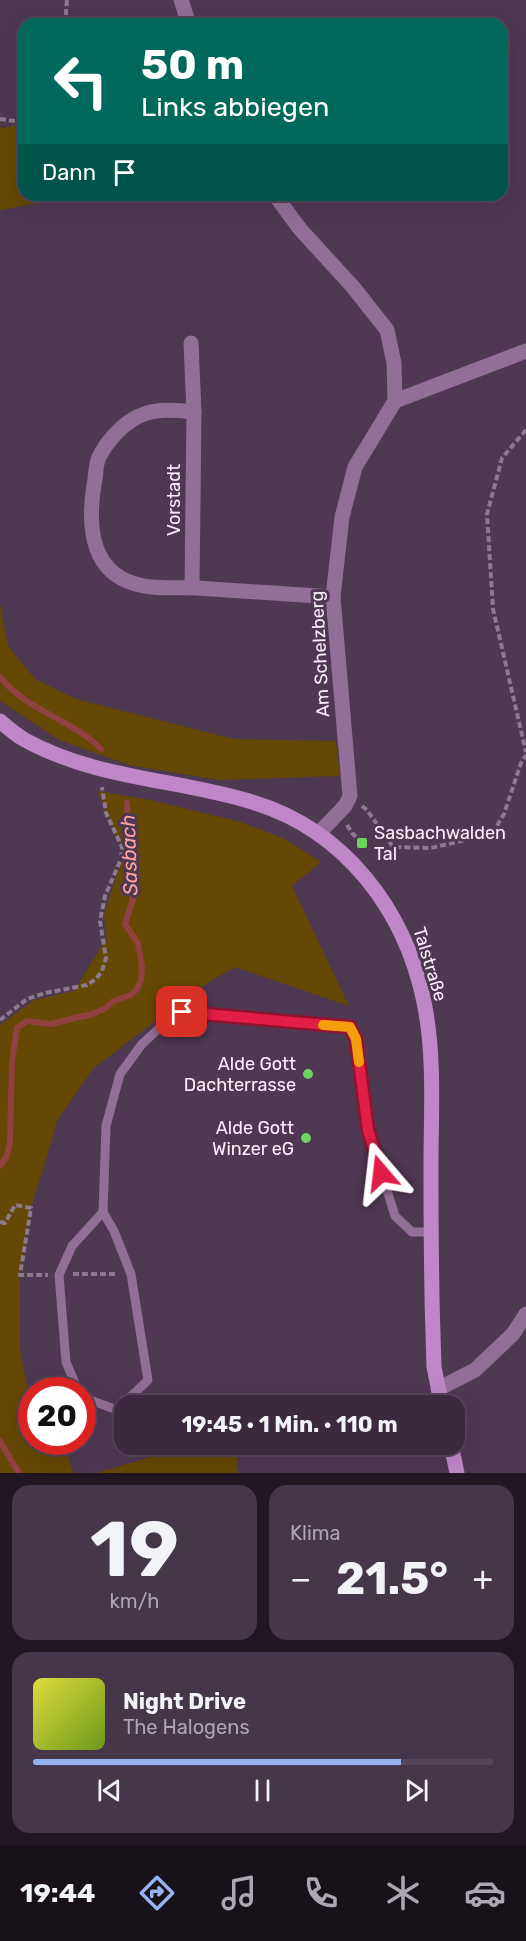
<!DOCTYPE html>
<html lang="de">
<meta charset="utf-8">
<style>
body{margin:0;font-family:Rubik,sans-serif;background:#463649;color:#f1f3f6;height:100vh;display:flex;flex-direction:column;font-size:22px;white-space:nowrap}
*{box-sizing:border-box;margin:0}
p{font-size:20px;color:#aca7b0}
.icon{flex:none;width:33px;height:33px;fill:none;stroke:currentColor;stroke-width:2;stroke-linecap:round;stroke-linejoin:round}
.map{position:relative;height:1473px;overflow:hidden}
.side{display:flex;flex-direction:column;gap:12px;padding:12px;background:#201722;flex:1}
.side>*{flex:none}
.banner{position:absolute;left:18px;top:18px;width:490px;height:183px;border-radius:18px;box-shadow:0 6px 24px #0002,0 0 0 2px #544658;background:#00695c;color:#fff;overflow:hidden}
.speed{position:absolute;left:18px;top:1377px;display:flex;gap:12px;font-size:30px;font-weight:700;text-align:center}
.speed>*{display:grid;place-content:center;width:78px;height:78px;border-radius:50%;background:#3b2a3e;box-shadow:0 6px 24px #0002,0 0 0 2px #544658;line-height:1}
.speed .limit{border:9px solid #d22;background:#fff;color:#111}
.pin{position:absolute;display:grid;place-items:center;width:51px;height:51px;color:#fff;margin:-26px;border-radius:12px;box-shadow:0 3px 9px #0006}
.me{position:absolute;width:66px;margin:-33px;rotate:343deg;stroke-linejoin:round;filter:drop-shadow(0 0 4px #0008)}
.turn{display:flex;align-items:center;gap:21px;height:126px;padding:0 24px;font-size:27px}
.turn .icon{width:78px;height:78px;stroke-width:2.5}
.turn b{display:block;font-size:42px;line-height:51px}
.then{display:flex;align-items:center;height:57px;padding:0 24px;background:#0003;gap:12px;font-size:22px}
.big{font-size:45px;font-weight:700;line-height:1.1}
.side .card{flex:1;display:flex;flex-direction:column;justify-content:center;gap:9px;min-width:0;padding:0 21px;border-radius:18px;background:#463649}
.side .dial{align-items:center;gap:0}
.dial b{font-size:78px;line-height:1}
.song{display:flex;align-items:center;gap:18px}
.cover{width:72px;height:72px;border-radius:9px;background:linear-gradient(135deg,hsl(60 70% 55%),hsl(80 70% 35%))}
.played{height:6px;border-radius:3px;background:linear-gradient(90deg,#95b2f1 80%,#544658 80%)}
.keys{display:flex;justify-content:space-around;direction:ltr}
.heat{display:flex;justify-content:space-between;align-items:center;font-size:33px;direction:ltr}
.side .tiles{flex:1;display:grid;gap:12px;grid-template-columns:1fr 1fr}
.card:last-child{grid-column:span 2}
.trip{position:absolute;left:114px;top:1395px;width:351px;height:60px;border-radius:18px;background:#3b2a3e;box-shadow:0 6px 24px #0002,0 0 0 2px #544658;font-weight:700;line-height:60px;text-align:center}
.tabs{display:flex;height:96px;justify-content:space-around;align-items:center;background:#181119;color:#aca7b0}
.tabs .icon{width:42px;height:42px}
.tabs .on{color:#95b2f1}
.tabs b{font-size:27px;color:#f1f3f6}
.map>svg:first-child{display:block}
.green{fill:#654803}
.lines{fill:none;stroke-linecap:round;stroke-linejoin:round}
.stream{stroke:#904141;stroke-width:6}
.path{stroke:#8e7a90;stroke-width:4;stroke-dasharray:6 3;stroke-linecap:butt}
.lane{stroke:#936e98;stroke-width:9}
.street{stroke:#936e98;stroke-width:15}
.secondary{stroke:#bf86c8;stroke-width:15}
.route-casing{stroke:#92132f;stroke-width:15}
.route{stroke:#e11d48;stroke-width:10}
.slow{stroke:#f59e0b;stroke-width:10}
.poi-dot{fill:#6cd362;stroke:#4f3852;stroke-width:2}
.labels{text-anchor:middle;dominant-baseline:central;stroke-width:6;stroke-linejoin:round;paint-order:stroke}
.street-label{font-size:18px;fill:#fcf0fd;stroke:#4f3852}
.poi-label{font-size:18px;fill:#fcf0fd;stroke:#4f3852;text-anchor:end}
.water-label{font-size:20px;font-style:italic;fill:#ffa3a0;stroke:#4f3852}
</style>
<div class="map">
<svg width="526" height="1473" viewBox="0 0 526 1473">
<rect width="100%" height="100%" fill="#4f3852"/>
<!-- green -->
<g class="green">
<path d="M24,123v72h29l1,5 -54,10v-83l3,1z"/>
<path d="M0,604l8,42 27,33 41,20 158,40 102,2 4,35 -121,4 -90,-15 -70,-25 -59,-39z"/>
<path d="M98,791l52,9 91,22 42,16 38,24 -29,24 57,120 -114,-39 -39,23 -102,78 -36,51 -27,89 -11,67v74l11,58 1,35h32l9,31h-73v-448l34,-25 40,-9 32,-52 -2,-26 20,-59z"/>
<path d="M190,1445h46l2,28h-141z"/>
</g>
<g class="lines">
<!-- stream -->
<g class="stream">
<path d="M0,677c27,34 72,42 101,72"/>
<path d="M0,1166l7,-10 3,-14 2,-81 5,-33 10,-7 24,3 24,-6 18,-4 13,-6 7,-7 18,-6 6,-6 4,-9 1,-13 -4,-24 -13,-19 8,-25 -3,-10 -3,-86"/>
<path d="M0,1441l19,32"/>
</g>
<!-- path -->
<g class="path">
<path d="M65,24l2,-24"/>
<path d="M0,119l15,2 9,-4"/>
<path d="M526,430l-24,28 -15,56 6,95 33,143"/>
<path d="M362,806l5,4 26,37 38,1 61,-14 12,-20 17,-51 5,-8"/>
<path d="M347,825l5,8 10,10"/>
<path d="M0,1020l27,-21 18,-6 42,-8 9,-6 6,-8 4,-13 -6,-37 5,-25 16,-37 1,-12 -16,-34 -4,-26"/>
<path d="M0,1222l5,1 10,-18 16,3 -11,67h28"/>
<path d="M73,1274h44"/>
</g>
<!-- lane -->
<g class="lane">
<path d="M78,1390l-12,-28 -7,-87 13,-29 31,-34"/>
<path d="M82,1397l35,13 31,-30 -17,-106 -17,-43 -11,-19 3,-86 14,-52 22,-30 24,-22 16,-10 168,15 6,12 12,90 27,87 17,16h19"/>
</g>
<!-- street -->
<g class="street">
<path d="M181,0l8,24"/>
<path d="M275,195l25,34 53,58 34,43 7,33 1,38 -40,66 -13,50 -9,80 17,199 -5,10 -27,28"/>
<path d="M191,343l3,69"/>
<path d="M395,401l131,-50"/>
<path d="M192,588l2,-176c-21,-2 -43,-5 -62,8 -13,8 -26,23 -33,37 -3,6 -3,15 -4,22 -6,33 -8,80 26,99 23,13 50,9 76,10 45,3 91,6 136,9"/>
<path d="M438,1389l37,-19 38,-36 13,-20"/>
</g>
<!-- secondary -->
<g class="secondary">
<path d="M0,721c8,7 16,14 25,19 71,39 152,39 227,62 93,28 153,108 172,200 11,53 7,110 7,163 0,56 0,112 2,168l1,34 8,39"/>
<path d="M451,1444l6,29"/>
</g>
</g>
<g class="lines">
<defs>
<path id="route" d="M182,1012l168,15 6,12 12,91 13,43"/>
</defs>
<!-- route casing -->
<use href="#route" class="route-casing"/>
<!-- route -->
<use href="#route" class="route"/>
<!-- slow -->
<path class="slow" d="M323,1025l27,2 6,12 3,23"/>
</g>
<!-- markers -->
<g class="poi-dot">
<rect x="356" y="837" width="12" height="12" rx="3"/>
<circle cx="308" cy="1074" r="6"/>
<circle cx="306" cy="1138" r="6"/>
</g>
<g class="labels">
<!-- street labels -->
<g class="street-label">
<text transform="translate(174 500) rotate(-90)">Vorstadt</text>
<text transform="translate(320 654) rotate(-93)">Am Schelzberg</text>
<text transform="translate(430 964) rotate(73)">Talstraße</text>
</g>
<!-- poi labels -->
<g class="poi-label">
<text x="374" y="833" text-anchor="start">Sasbachwalden<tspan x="374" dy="21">Tal</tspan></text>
<text x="296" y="1064">Alde Gott<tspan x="296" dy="21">Dachterrasse</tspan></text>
<text x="294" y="1128">Alde Gott<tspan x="294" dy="21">Winzer eG</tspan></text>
</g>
<!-- water labels -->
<g class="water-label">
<text transform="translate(129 855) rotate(-92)">Sasbach</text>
</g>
</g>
</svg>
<div class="speed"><div class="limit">20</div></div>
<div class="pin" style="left:182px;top:1012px;background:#d93025"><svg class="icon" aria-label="arrive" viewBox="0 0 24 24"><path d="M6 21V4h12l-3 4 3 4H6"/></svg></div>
<svg class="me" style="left:381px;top:1173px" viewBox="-20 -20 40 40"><path d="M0-17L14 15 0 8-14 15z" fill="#e11d48" stroke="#fff" stroke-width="4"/></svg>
<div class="trip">19:45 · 1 Min. · 110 m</div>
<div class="banner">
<div class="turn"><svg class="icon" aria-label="left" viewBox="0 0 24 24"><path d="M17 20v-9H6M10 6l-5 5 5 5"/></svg><div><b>50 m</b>Links abbiegen</div></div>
<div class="then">Dann<svg class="icon" aria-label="arrive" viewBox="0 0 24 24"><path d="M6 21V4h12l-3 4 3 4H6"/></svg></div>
</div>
</div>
<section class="side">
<div class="tiles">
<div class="card dial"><b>19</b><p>km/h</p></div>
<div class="card"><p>Klima</p>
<div class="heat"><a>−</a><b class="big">21.5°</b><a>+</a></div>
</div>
<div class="card">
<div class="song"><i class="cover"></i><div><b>Night Drive</b><p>The Halogens</p></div></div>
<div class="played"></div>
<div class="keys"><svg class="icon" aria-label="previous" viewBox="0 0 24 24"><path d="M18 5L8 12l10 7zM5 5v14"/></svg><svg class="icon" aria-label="pause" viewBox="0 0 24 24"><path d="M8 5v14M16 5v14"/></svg><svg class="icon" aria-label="next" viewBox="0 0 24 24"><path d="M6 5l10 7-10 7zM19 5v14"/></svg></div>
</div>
</div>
</section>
<nav class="tabs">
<b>19:44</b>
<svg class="icon on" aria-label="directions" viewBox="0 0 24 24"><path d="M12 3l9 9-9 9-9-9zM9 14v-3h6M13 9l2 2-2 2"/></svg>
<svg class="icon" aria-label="music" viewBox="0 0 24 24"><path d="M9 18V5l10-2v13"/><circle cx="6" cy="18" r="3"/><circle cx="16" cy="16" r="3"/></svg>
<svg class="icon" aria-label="phone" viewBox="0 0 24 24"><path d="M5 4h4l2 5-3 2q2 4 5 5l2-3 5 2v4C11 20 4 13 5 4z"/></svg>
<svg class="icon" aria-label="climate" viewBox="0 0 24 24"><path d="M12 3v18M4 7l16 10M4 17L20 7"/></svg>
<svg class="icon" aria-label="car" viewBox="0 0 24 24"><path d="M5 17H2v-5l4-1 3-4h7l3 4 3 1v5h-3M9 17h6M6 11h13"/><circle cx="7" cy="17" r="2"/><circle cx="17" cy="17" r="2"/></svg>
</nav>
